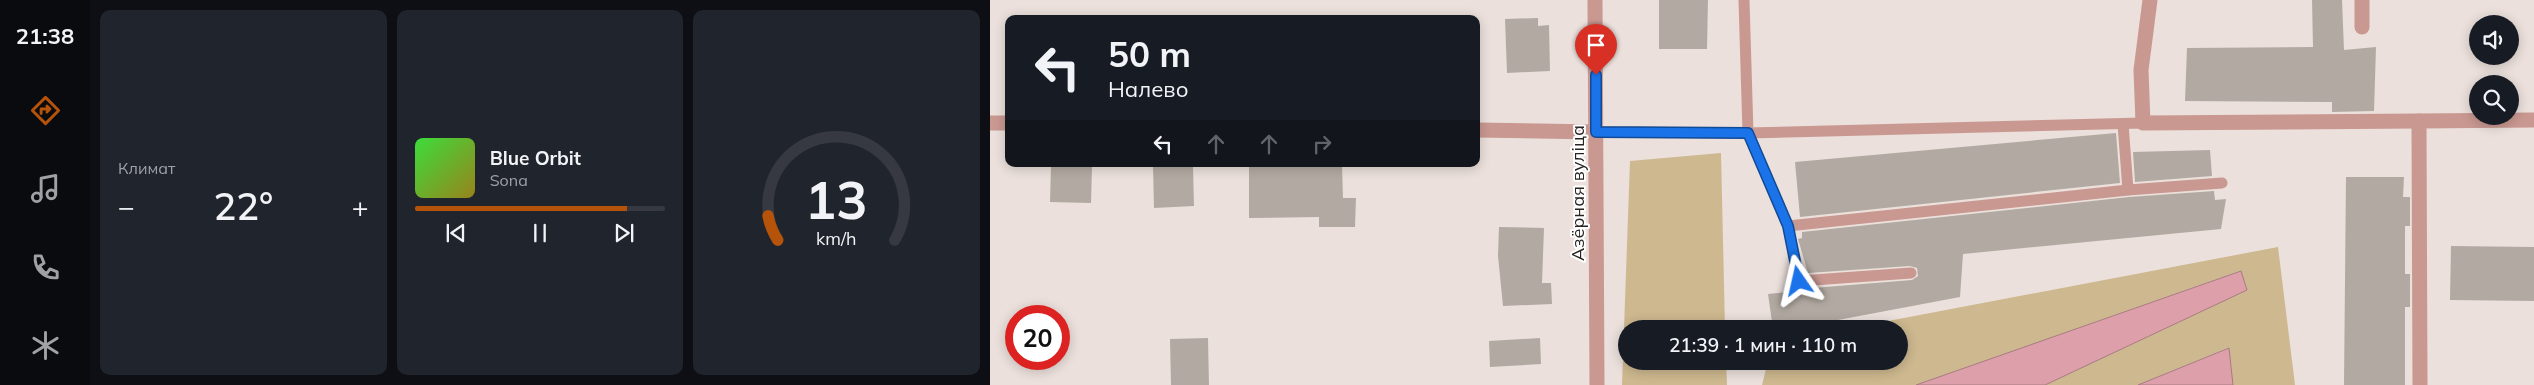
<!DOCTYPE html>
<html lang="ru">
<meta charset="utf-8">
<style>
body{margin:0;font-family:Mulish,sans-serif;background:#20242c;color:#f1f3f6;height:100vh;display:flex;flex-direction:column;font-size:19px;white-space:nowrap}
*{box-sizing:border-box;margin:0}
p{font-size:16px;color:#9ea1a6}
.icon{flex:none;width:28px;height:28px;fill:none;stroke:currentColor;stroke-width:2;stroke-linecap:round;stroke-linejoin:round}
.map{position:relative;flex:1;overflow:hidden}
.drawer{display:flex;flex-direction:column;gap:10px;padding:10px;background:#0d0f14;width:900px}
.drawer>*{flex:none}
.banner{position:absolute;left:15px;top:15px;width:475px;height:152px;border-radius:10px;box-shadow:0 2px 12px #0003;background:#171b24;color:#f1f3f6;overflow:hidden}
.fabs{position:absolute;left:1479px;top:15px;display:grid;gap:10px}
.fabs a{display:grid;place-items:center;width:50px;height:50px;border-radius:50%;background:#171b24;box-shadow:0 2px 12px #0003;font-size:25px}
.speed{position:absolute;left:15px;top:305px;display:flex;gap:10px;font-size:25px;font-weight:700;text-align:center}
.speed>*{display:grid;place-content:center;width:65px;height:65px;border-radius:50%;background:#171b24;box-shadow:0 2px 12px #0003;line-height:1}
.speed .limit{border:8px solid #d22;background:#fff;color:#111}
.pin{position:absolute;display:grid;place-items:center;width:42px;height:42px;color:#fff;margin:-51px -21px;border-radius:50% 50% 50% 0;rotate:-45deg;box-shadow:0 0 5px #0007}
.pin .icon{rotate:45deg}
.me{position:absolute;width:55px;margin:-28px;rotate:349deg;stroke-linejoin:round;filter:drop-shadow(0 0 4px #0008)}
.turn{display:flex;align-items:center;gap:18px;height:105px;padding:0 20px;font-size:22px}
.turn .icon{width:65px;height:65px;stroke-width:2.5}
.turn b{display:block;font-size:35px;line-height:42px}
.lanes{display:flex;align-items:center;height:48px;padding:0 20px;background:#0003;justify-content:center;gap:25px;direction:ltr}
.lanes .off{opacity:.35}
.big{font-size:38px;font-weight:600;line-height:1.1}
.drawer .tile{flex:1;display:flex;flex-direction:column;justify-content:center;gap:8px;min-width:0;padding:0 18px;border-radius:10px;background:#20242c}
.drawer .dial{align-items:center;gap:0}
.dial svg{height:130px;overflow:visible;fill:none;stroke:#363941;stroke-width:7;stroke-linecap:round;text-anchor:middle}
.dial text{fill:#f1f3f6;stroke:none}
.song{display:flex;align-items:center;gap:15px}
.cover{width:60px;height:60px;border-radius:8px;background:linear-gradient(135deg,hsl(120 70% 55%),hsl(50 70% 35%))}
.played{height:5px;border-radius:2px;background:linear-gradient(90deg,#b45309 85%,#363941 85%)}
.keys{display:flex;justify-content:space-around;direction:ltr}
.heat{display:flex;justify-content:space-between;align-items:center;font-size:28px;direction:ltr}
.drawer .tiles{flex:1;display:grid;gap:10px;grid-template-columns:repeat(3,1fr)}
.trip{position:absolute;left:628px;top:320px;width:290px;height:50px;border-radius:25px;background:#171b24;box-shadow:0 2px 12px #0003;font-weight:600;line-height:50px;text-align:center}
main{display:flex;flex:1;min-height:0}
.dock{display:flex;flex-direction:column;width:90px;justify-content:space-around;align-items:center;background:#090b0e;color:#9ea1a6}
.dock .icon{width:35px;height:35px}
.dock .active{color:#b45309}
.dock b{font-size:22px;color:#f1f3f6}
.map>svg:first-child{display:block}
.green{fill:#cdb88f}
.water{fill:#dd9fa9;stroke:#a77a80}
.building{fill:#b2aaa2}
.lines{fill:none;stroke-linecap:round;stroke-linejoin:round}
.lane{stroke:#c99891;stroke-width:11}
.street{stroke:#c99891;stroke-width:15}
.route-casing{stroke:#114b97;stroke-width:12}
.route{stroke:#1a73e8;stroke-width:9}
.labels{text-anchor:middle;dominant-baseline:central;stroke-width:4;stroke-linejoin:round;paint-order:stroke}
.street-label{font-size:18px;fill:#282422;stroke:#fff}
</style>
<main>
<nav class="dock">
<b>21:38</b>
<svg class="icon active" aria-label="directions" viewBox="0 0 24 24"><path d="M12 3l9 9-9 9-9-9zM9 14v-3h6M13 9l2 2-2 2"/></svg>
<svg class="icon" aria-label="music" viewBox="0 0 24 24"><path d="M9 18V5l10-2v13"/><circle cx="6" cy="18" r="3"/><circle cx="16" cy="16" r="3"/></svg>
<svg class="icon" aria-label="phone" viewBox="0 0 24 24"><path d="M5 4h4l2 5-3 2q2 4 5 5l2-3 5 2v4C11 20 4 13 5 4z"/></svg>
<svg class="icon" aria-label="climate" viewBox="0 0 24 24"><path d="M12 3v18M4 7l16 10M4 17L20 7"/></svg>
</nav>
<section class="drawer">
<div class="tiles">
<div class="tile"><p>Климат</p>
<div class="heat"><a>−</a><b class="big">22°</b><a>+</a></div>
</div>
<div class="tile">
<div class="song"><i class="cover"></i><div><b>Blue Orbit</b><p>Sona</p></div></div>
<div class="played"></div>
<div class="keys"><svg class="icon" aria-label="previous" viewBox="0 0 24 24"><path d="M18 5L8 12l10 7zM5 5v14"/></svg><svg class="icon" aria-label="pause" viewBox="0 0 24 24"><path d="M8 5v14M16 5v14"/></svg><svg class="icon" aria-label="next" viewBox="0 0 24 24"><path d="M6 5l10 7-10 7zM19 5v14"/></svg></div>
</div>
<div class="tile dial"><svg viewBox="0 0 100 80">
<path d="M14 69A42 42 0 1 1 86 69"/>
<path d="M14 69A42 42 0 0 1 8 54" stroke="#b45309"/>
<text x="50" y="56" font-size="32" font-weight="700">13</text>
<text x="50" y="72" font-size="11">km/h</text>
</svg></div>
</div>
</section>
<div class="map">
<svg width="1544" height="385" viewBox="0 0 1544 385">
<rect width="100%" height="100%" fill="#ebe0db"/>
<!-- green -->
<g class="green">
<path d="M731,153l4,176h-99v32h100l1,24h-105l8,-224z"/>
<path d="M1288,247l17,138h-62l-5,-37 -90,37h-93l202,-95 -7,-19 -324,114h-154l6,-24h131v-32h-53z"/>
</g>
<!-- water -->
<g class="water">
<path d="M1251,271l6,19 -202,95h-129z"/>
<path d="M1239,348l4,37h-95z"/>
</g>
<!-- building -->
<g class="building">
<path d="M669,0h49l-1,49h-48z"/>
<path d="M1322,0h30l2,50 32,-3 -2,64 -42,1v-10l-147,-1 2,-53 126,-1z"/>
<path d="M548,18v8l11,-1 1,46 -43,2 -2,-54z"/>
<path d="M1126,133l4,50 -320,34 -5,-55z"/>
<path d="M1220,150l2,26 -77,6 -2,-30z"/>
<path d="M259,165h93l1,33h13l-1,29h-36v-10l-70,1z"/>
<path d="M61,166l41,1 -1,36 -41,-1z"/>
<path d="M203,166l1,40 -40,2 -1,-41z"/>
<path d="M1356,177h58l-1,20h7v29h-5v48h5v33h-5v78h-61z"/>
<path d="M1224,191l1,9 11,-1 -5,30 -258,25 -3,43 -170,32h-17l-5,-35 46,-5 -1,-1 99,-8 6,-4 -1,-8 -7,-2 -102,7 -10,-34 4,-1v-6l327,-35z"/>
<path d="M509,227l45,1 -2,55h9l1,21 -49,2 -5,-50z"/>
<path d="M1461,246l83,1v54l-84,-1z"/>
<path d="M218,338l1,47h-38l-1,-46z"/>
<path d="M550,338l1,26 -51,3 -1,-26z"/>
</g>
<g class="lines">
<!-- lane -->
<g class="lane">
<path d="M754,0l4,133 40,93 11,55 112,-8"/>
<path d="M1133,124l5,66"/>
<path d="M606,132l152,1 395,-10"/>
<path d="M798,226l340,-36 94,-7"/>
</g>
<!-- street -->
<g class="street">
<path d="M605,0l2,385"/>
<path d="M1160,0l-9,70 2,53 276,-2"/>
<path d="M1372,27v-27"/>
<path d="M0,123h19"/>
<path d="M486,130l120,2"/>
<path d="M1430,385l-1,-264 115,-1"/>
</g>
</g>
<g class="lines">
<defs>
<path id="route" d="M606,75v57l152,1 40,93 11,55"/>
</defs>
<!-- route casing -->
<use href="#route" class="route-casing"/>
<!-- route -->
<use href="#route" class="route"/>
</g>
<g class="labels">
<!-- street labels -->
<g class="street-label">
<text transform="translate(587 193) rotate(-90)">Азёрная вуліца</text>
</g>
</g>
</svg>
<div class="fabs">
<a><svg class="icon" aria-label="sound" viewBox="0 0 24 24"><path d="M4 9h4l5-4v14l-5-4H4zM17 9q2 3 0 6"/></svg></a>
<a><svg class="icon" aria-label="search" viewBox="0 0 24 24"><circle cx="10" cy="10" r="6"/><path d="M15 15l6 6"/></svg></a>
</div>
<div class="speed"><div class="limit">20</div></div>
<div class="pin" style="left:606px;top:75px;background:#d93025"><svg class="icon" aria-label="arrive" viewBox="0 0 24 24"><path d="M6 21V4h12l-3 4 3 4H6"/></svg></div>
<svg class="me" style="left:809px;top:281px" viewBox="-20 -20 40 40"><path d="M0-17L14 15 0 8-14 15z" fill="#1a73e8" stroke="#fff" stroke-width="4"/></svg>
<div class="trip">21:39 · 1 мин · 110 m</div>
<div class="banner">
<div class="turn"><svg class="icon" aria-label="left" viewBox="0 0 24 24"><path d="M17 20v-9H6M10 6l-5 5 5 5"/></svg><div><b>50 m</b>Налево</div></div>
<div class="lanes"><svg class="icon" aria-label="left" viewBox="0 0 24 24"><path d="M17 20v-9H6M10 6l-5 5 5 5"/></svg><svg class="icon off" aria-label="ahead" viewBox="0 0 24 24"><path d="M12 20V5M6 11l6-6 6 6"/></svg><svg class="icon off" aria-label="ahead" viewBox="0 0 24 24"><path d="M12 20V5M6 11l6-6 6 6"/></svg><svg class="icon off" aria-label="right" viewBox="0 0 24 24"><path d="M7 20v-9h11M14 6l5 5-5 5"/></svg></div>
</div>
</div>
</main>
